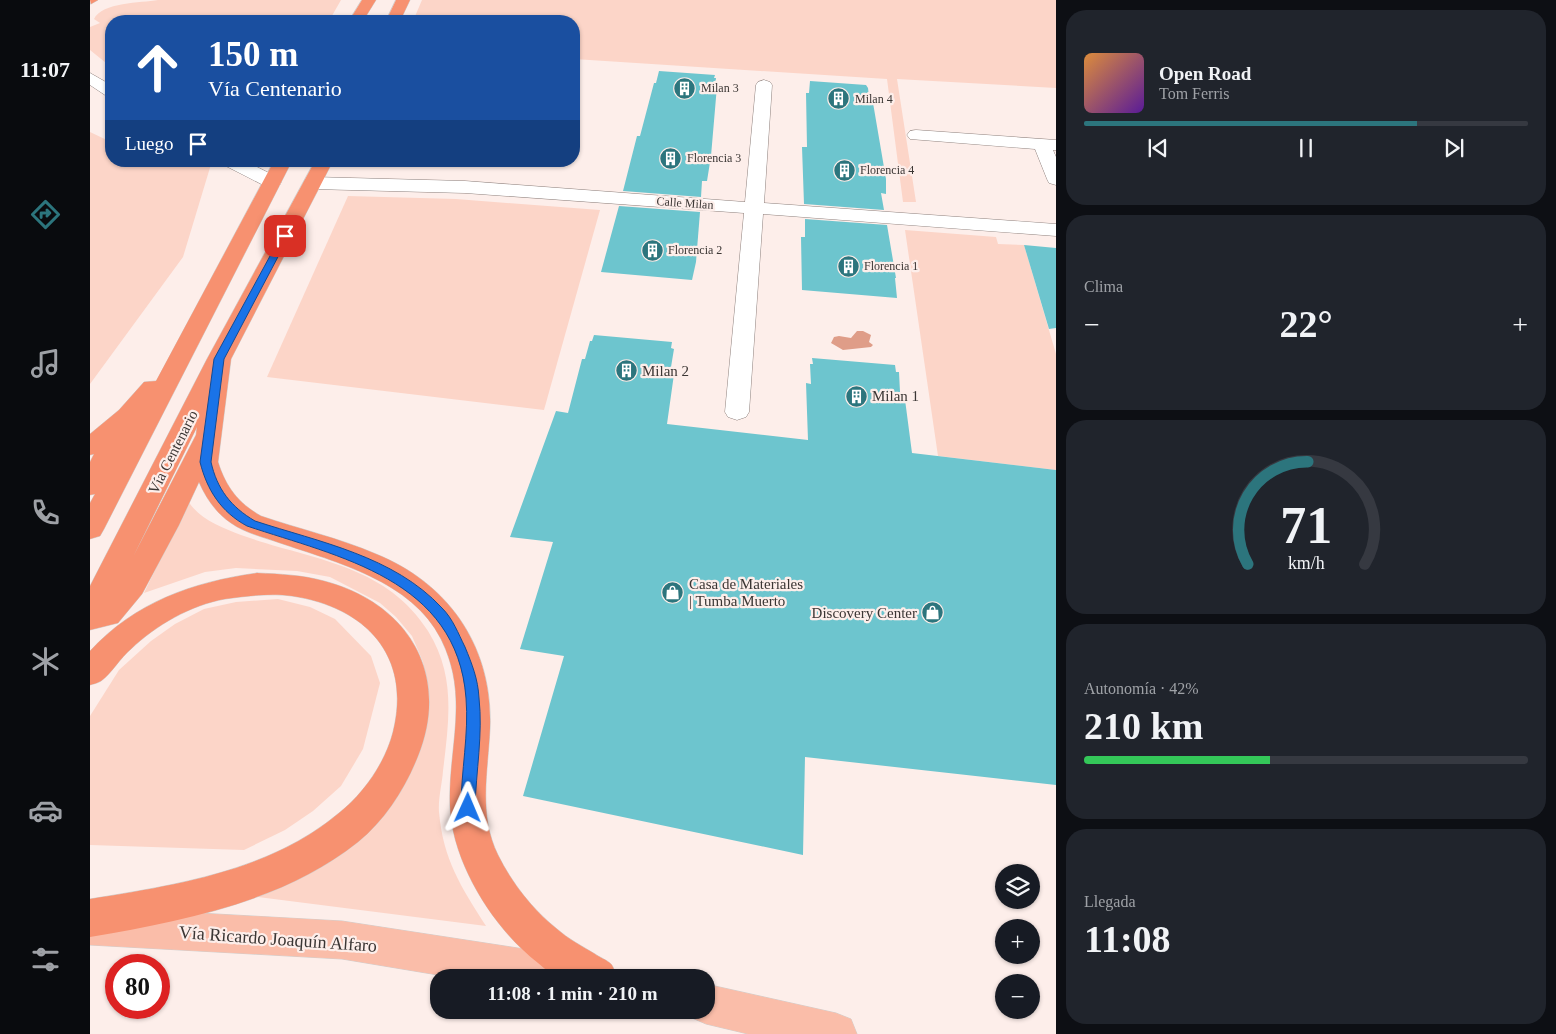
<!DOCTYPE html>
<html lang="es">
<meta charset="utf-8">
<style>
body{margin:0;font-family:"Times New Roman",serif;background:#20242c;color:#f1f3f6;height:100vh;display:flex;flex-direction:column;font-size:19px;white-space:nowrap}
*{box-sizing:border-box;margin:0}
p{font-size:16px;color:#9ea1a6}
.icon{flex:none;width:28px;height:28px;fill:none;stroke:currentColor;stroke-width:2;stroke-linecap:round;stroke-linejoin:round}
.map{position:relative;flex:1;overflow:hidden}
.panel{display:flex;flex-direction:column;gap:10px;padding:10px;background:#0d0f14;width:500px}
.panel>*{flex:none}
.top-card{position:absolute;left:15px;top:15px;width:475px;height:152px;border-radius:20px;box-shadow:0 1px 4px #0004;background:#1a4fa0;color:#fff;overflow:hidden}
.tools{position:absolute;left:905px;top:864px;display:grid;gap:10px}
.tools a{display:grid;place-items:center;width:45px;height:45px;border-radius:50%;background:#171b24;box-shadow:0 1px 4px #0004;font-size:25px}
.speed{position:absolute;left:15px;top:954px;display:flex;gap:10px;font-size:25px;font-weight:700;text-align:center}
.speed>*{display:grid;place-content:center;width:65px;height:65px;border-radius:50%;background:#171b24;box-shadow:0 1px 4px #0004;line-height:1}
.speed .limit{border:8px solid #d22;background:#fff;color:#111}
.pin{position:absolute;display:grid;place-items:center;width:42px;height:42px;color:#fff;margin:-21px;border-radius:10px;box-shadow:0 2px 8px #0006}
.me{position:absolute;width:55px;margin:-28px;rotate:1deg;stroke-linejoin:round;filter:drop-shadow(0 0 4px #0008)}
.turn{display:flex;align-items:center;gap:18px;height:105px;padding:0 20px;font-size:22px}
.turn .icon{width:65px;height:65px;stroke-width:2.5}
.turn b{display:block;font-size:35px;line-height:42px}
.then{display:flex;align-items:center;height:48px;padding:0 20px;background:#0003;gap:10px;font-size:19px}
.big{font-size:38px;font-weight:600;line-height:1.1}
.panel .card{flex:1;display:flex;flex-direction:column;justify-content:center;gap:8px;min-width:0;padding:0 18px;border-radius:20px;background:#20242c}
.panel .dial{align-items:center;gap:0}
.dial svg{height:130px;overflow:visible;fill:none;stroke:#363941;stroke-width:7;stroke-linecap:round;text-anchor:middle}
.dial text{fill:#f1f3f6;stroke:none}
.song{display:flex;align-items:center;gap:15px}
.cover{width:60px;height:60px;border-radius:8px;background:linear-gradient(135deg,hsl(30 70% 55%),hsl(270 70% 35%))}
.played{height:5px;border-radius:2px;background:linear-gradient(90deg,#2c757d 75%,#363941 75%)}
.keys{display:flex;justify-content:space-around;direction:ltr}
.heat{display:flex;justify-content:space-between;align-items:center;font-size:28px;direction:ltr}
.charge{height:8px;border-radius:4px;background:linear-gradient(90deg,#34c759 42%,#363941 0)}
.trip{position:absolute;left:340px;top:969px;width:285px;height:50px;border-radius:20px;background:#171b24;box-shadow:0 1px 4px #0004;font-weight:600;line-height:50px;text-align:center}
main{display:flex;flex:1;min-height:0}
.tabs{display:flex;flex-direction:column;width:90px;justify-content:space-around;align-items:center;background:#090b0e;color:#9ea1a6}
.tabs .icon{width:35px;height:35px}
.tabs .on{color:#2c757d}
.tabs b{font-size:22px;color:#f1f3f6}
.map>svg:first-child{display:block}
.green{fill:#fcd5c8}
.water{fill:#df9d88}
.building{fill:#6dc5ce}
.lines{fill:none;stroke-linecap:round;stroke-linejoin:round}
.street-casing{stroke:#8e817d;stroke-width:1}
.primary-casing{stroke:#d0cfce;stroke-width:1}
.highway-casing{stroke:#d0cfce;stroke-width:1}
.street{fill:#fff;fill-rule:evenodd}
.primary{fill:#fabda9;fill-rule:evenodd}
.highway{fill:#f79170;fill-rule:evenodd}
.route{fill:#1a73e8;stroke:#114b97}
.labels{text-anchor:middle;dominant-baseline:central;stroke-width:4.5;stroke-linejoin:round;paint-order:stroke}
.far-poi-label{font-size:12px;fill:#3b3634;stroke:#fdeeea;text-anchor:start}
.far-street-label{font-size:12px;fill:#3b3634;stroke:#fdeeea}
.poi-label{font-size:15px;fill:#3b3634;stroke:#fdeeea;text-anchor:start}
.street-label{font-size:15px;fill:#3b3634;stroke:#fdeeea}
.near-street-label{font-size:18px;fill:#3b3634;stroke:#fdeeea}
</style>
<main>
<nav class="tabs">
<b>11:07</b>
<svg class="icon on" aria-label="directions" viewBox="0 0 24 24"><path d="M12 3l9 9-9 9-9-9zM9 14v-3h6M13 9l2 2-2 2"/></svg>
<svg class="icon" aria-label="music" viewBox="0 0 24 24"><path d="M9 18V5l10-2v13"/><circle cx="6" cy="18" r="3"/><circle cx="16" cy="16" r="3"/></svg>
<svg class="icon" aria-label="phone" viewBox="0 0 24 24"><path d="M5 4h4l2 5-3 2q2 4 5 5l2-3 5 2v4C11 20 4 13 5 4z"/></svg>
<svg class="icon" aria-label="climate" viewBox="0 0 24 24"><path d="M12 3v18M4 7l16 10M4 17L20 7"/></svg>
<svg class="icon" aria-label="car" viewBox="0 0 24 24"><path d="M5 17H2v-5l4-1 3-4h7l3 4 3 1v5h-3M9 17h6M6 11h13"/><circle cx="7" cy="17" r="2"/><circle cx="17" cy="17" r="2"/></svg>
<svg class="icon" aria-label="filters" viewBox="0 0 24 24"><path d="M4 7h16M4 17h16"/><circle cx="9" cy="7" r="2"/><circle cx="15" cy="17" r="2"/></svg>
</nav>
<div class="map">
<svg width="966" height="1034" viewBox="0 0 966 1034">
<rect width="100%" height="100%" fill="#fdeeea"/>
<!-- green -->
<g class="green">
<path d="M68,0h183l-12,21h-218v46l-21,-17v-23l10,-4 -6,-4c8,-17 47,-16 64,-19z"/>
<path d="M332,0h634v88l-159,-9 19,123h-13l-16,-123 -313,-20v-38h-161z"/>
<path d="M0,132l21,10v19h101l-29,96 -93,127z"/>
<path d="M258,196l108,3 144,11 -56,200 -277,-33z"/>
<path d="M815,230l91,7 2,7 26,1 32,109v116l-118,-14z"/>
<path d="M98,501c12,19 33,26 53,34 69,25 144,28 187,96 28,45 21,89 15,140 -1,13 -5,28 -4,41 4,47 22,75 47,114l-228,-29 2,-7 55,-21 113,-177 -5,-30 -11,-26 -16,-19 -16,-14 -50,-26 -33,-6 -61,-3 -31,4 -61,21z"/>
<path d="M188,599l32,8 25,12 36,37 9,27 -17,66 -22,37 -28,25 -28,19 -41,20 -154,-5v-129l29,-46 32,-29 24,-17 29,-15 32,-7z"/>
</g>
<!-- water -->
<path class="water" d="M767,331h6l8,4 -2,7 4,3 -2,2 -28,3 -12,-7 3,-6 5,-1 12,2z"/>
<!-- building -->
<g class="building">
<path d="M569,71l56,4 -1,3h2l-1,8h2l-6,70 -4,25h-5l-1,16 -78,-6 14,-55h3l14,-53h2z"/>
<path d="M720,81l56,4 2,3 1,9h3l14,82v15l-5,-1 3,17 -80,-6 -2,-57h5l-1,-54h3z"/>
<path d="M529,206l81,6 -4,50 -4,18 -91,-8z"/>
<path d="M715,219l82,6 9,53h-1l2,20 -95,-8 -1,-53h4z"/>
<path d="M934,245l32,3v80l-7,1z"/>
<path d="M504,335l78,7 -1,6 3,1 -3,18h4l-8,57 141,16 -2,-57 5,1 -1,-20h3l-1,-6 83,7 1,7h3l1,20h4l8,61 144,17v315l-251,-28 -2,98 -280,-59 41,-140 -44,-7 33,-107 -43,-5 46,-126 12,2 14,-54h3l5,-18h2z"/>
</g>
<g class="lines">
<defs>
<g id="street">
<path d="M0,73l21,12v12l-6,-2 -15,-10z"/>
<path d="M674,80l6,2 2,3 -8,118 292,21v12l-293,-22 -14,198 -3,5 -9,3 -9,-3 -3,-5 19,-199 -279,-20 -152,-4 -7,-2 -2,-4 2,-4 7,-2 152,4 280,21 11,-117 2,-3z"/>
<path d="M826,130l140,10v10h-3l3,7v28l-7,-2 -2,-4 -12,-30 -125,-10 -3,-4 3,-4z"/>
<path d="M131,161h24l34,17 2,4 -2,4 -7,2 -7,-2 -41,-21z"/>
</g>
<g id="primary">
<path d="M0,907l252,14 241,37 14,6 6,14h-147l-114,-19 -252,-14z"/>
<path d="M616,984l130,29 15,6 6,15h-109l-42,-10 -14,-6 -4,-8h18z"/>
</g>
<g id="highway">
<path d="M0,0h8l-7,4z"/>
<path d="M272,0h14l-13,21h-14z"/>
<path d="M306,0h14l-10,21h-14z"/>
<path d="M184,161h18l-188,368 -4,7 -10,3v-36l5,-9 -5,1v-33l4,-8 -4,1v-21l29,-24 25,-28 12,-1z"/>
<path d="M225,161h18l-102,198 -13,103c8,25 20,41 43,54 38,13 78,22 115,38 74,30 117,94 114,174 -2,44 -12,86 8,127 14,28 34,54 59,74 11,10 25,17 38,25 4,3 12,6 16,10 3,3 4,10 6,14 -14,0 -45,2 -57,0 -7,-2 -16,-10 -22,-15 -44,-34 -86,-100 -88,-157 -2,-59 20,-109 -9,-167 -29,-58 -105,-77 -161,-96 -17,-6 -35,-10 -49,-20 -15,-10 -25,-25 -32,-41l-20,43 -37,69 -24,29 -28,7v-44l117,-227zM107,427l-1,8 -62,120z"/>
<path d="M167,573c23,1 45,2 67,8 84,22 127,93 94,175 -13,33 -33,64 -60,86 -75,60 -176,79 -268,95v-38c86,-14 180,-28 249,-86 25,-20 46,-50 54,-81 19,-76 -27,-125 -101,-136 -21,-3 -45,0 -67,3 -34,6 -69,26 -94,50 -10,8 -20,25 -30,32 -3,2 -8,3 -11,4v-34c45,-49 103,-69 167,-78z"/>
</g>
</defs>
<!-- street casing -->
<use href="#street" class="street-casing"/>
<!-- primary casing -->
<use href="#primary" class="primary-casing"/>
<!-- highway casing -->
<use href="#highway" class="highway-casing"/>
<!-- street -->
<use href="#street" class="street"/>
<!-- primary -->
<use href="#primary" class="primary"/>
<!-- highway -->
<use href="#highway" class="highway"/>
</g>
<!-- route -->
<path class="route" d="M192,234l7,2 -65,123 -13,103c6,27 20,45 44,59 64,21 139,35 187,87 11,11 16,25 23,39 7,17 13,32 14,51 4,36 -3,73 -4,110l-2,4 -5,2 -5,-2 -2,-4c0,-37 8,-74 5,-110 -9,-119 -127,-141 -219,-172 -26,-14 -40,-36 -47,-64l14,-103z"/>
<!-- icons -->
<defs>
<symbol id="building-disc" viewBox="-11 -11 22 22"><circle r="9.5" fill="#2c757d" stroke="#fdeeea"/><path d="M-4-6H4V6H1V3H-1V6H-4ZM-2.5-4.3h1.7v1.8h-1.7ZM.8-4.3h1.7v1.8H.8ZM-2.5-1h1.7V.8h-1.7ZM.8-1h1.7V.8H.8Z" fill="#fff"/></symbol>
<symbol id="shop-disc" viewBox="-11 -11 22 22"><circle r="9.5" fill="#2c757d" stroke="#fdeeea"/><path d="M-5-2.5h2.3a2.7 3.5 0 0 1 5.4 0H5L5.5 6h-11ZM-1.5-2.5h3a1.5 2.3 0 0 0-3 0Z" fill="#fff"/></symbol>
</defs>
<g fill-rule="evenodd">
<use href="#building-disc" x="582" y="76" width="25" height="25"/>
<use href="#building-disc" x="736" y="86" width="25" height="25"/>
<use href="#building-disc" x="568" y="146" width="25" height="25"/>
<use href="#building-disc" x="742" y="158" width="25" height="25"/>
<use href="#building-disc" x="550" y="238" width="25" height="25"/>
<use href="#building-disc" x="746" y="254" width="25" height="25"/>
<use href="#building-disc" x="524" y="358" width="25" height="25"/>
<use href="#building-disc" x="754" y="384" width="25" height="25"/>
<use href="#shop-disc" x="570" y="580" width="25" height="25"/>
<use href="#shop-disc" x="830" y="600" width="25" height="25"/>
</g>
<g class="labels">
<!-- far-poi labels -->
<g class="far-poi-label">
<text x="611" y="88">Milan 3</text>
<text x="765" y="99">Milan 4</text>
<text x="597" y="158">Florencia 3</text>
<text x="770" y="170">Florencia 4</text>
<text x="578" y="250">Florencia 2</text>
<text x="774" y="266">Florencia 1</text>
</g>
<!-- far-street labels -->
<g class="far-street-label">
<text transform="translate(595 203) rotate(4)">Calle Milan</text>
</g>
<!-- poi labels -->
<g class="poi-label">
<text x="552" y="371">Milan 2</text>
<text x="782" y="396">Milan 1</text>
<text x="599" y="584">Casa de Materiales<tspan x="599" dy="17">| Tumba Muerto</tspan></text>
<text x="827" y="613" text-anchor="end">Discovery Center</text>
</g>
<!-- street labels -->
<g class="street-label">
<text transform="translate(83 452) rotate(-63)">Vía Centenario</text>
</g>
<!-- near-street labels -->
<g class="near-street-label">
<text transform="translate(188 939) rotate(4)">Vía Ricardo Joaquín Alfaro</text>
</g>
</g>
</svg>
<div class="tools">
<a><svg class="icon" aria-label="layers" viewBox="0 0 24 24"><path d="M12 4l9 5-9 5-9-5zM3 14l9 5 9-5"/></svg></a>
<a>+</a>
<a>−</a>
</div>
<div class="speed"><div class="limit">80</div></div>
<div class="pin" style="left:195px;top:236px;background:#d93025"><svg class="icon" aria-label="arrive" viewBox="0 0 24 24"><path d="M6 21V4h12l-3 4 3 4H6"/></svg></div>
<svg class="me" style="left:378px;top:808px" viewBox="-20 -20 40 40"><path d="M0-17L14 15 0 8-14 15z" fill="#1a73e8" stroke="#fff" stroke-width="4"/></svg>
<div class="trip">11:08 · 1 min · 210 m</div>
<div class="top-card">
<div class="turn"><svg class="icon" aria-label="ahead" viewBox="0 0 24 24"><path d="M12 20V5M6 11l6-6 6 6"/></svg><div><b>150 m</b>Vía Centenario</div></div>
<div class="then">Luego<svg class="icon" aria-label="arrive" viewBox="0 0 24 24"><path d="M6 21V4h12l-3 4 3 4H6"/></svg></div>
</div>
</div>
<section class="panel">
<div class="card">
<div class="song"><i class="cover"></i><div><b>Open Road</b><p>Tom Ferris</p></div></div>
<div class="played"></div>
<div class="keys"><svg class="icon" aria-label="previous" viewBox="0 0 24 24"><path d="M18 5L8 12l10 7zM5 5v14"/></svg><svg class="icon" aria-label="pause" viewBox="0 0 24 24"><path d="M8 5v14M16 5v14"/></svg><svg class="icon" aria-label="next" viewBox="0 0 24 24"><path d="M6 5l10 7-10 7zM19 5v14"/></svg></div>
</div>
<div class="card"><p>Clima</p>
<div class="heat"><a>−</a><b class="big">22°</b><a>+</a></div>
</div>
<div class="card dial"><svg viewBox="0 0 100 80">
<path d="M14 69A42 42 0 1 1 86 69"/>
<path d="M14 69A42 42 0 0 1 51 6" stroke="#2c757d"/>
<text x="50" y="56" font-size="32" font-weight="700">71</text>
<text x="50" y="72" font-size="11">km/h</text>
</svg></div>
<div class="card"><p>Autonomía · 42%</p><b class="big">210 km</b><div class="charge"></div></div>
<div class="card"><p>Llegada</p><b class="big">11:08</b></div>
</section>
</main>
